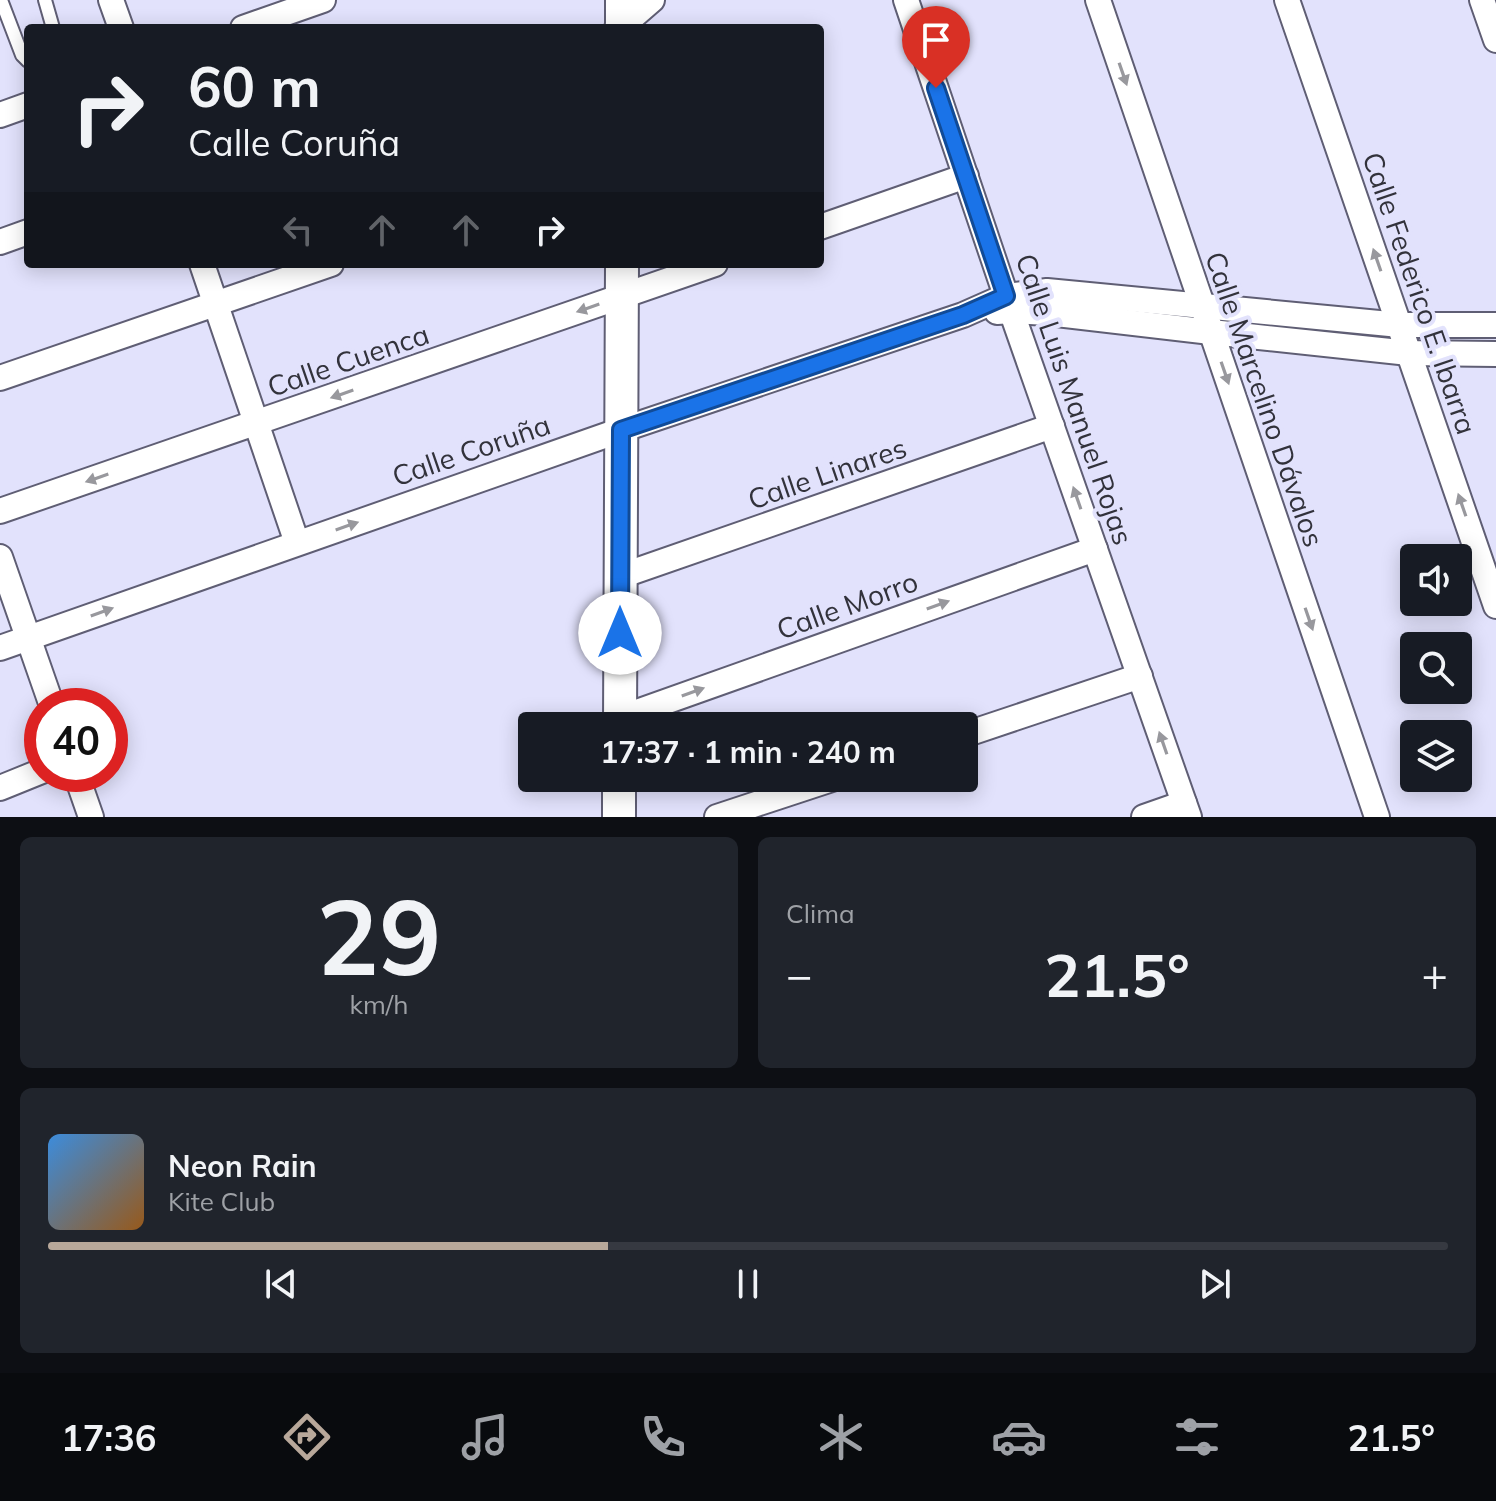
<!DOCTYPE html>
<html lang="es">
<meta charset="utf-8">
<style>
body{margin:0;font-family:Mulish,sans-serif;background:#20242c;color:#f1f3f6;height:100vh;display:flex;flex-direction:column;font-size:30px;white-space:nowrap}
*{box-sizing:border-box;margin:0}
p{font-size:26px;color:#9ea1a6}
.icon{flex:none;width:44px;height:44px;fill:none;stroke:currentColor;stroke-width:2;stroke-linecap:round;stroke-linejoin:round}
.map{position:relative;height:817px;overflow:hidden}
.details{display:flex;flex-direction:column;gap:20px;padding:20px;background:#0d0f14;flex:1}
.details>*{flex:none}
.top-card{position:absolute;left:24px;top:24px;width:800px;height:244px;border-radius:8px;box-shadow:0 4px 20px #0003;background:#171b24;color:#f1f3f6;overflow:hidden}
.tools{position:absolute;left:1400px;top:544px;display:grid;gap:16px}
.tools a{display:grid;place-items:center;width:72px;height:72px;border-radius:8px;background:#171b24;box-shadow:0 4px 20px #0003;font-size:40px}
.speed{position:absolute;left:24px;top:688px;display:flex;gap:16px;font-size:40px;font-weight:700;text-align:center}
.speed>*{display:grid;place-content:center;width:104px;height:104px;border-radius:50%;background:#171b24;box-shadow:0 4px 20px #0003;line-height:1}
.speed .limit{border:12px solid #d22;background:#fff;color:#111}
.pin{position:absolute;display:grid;place-items:center;width:68px;height:68px;color:#fff;margin:-82px -34px;border-radius:50% 50% 50% 0;rotate:-45deg;box-shadow:0 0 8px #0007}
.pin .icon{rotate:45deg}
.me{position:absolute;width:88px;margin:-44px;rotate:0deg;stroke-linejoin:round;filter:drop-shadow(0 0 6px #0008)}
.turn{display:flex;align-items:center;gap:28px;height:168px;padding:0 32px;font-size:36px}
.turn .icon{width:104px;height:104px;stroke-width:2.5}
.turn b{display:block;font-size:56px;line-height:68px}
.lanes{display:flex;align-items:center;height:76px;padding:0 32px;background:#0003;justify-content:center;gap:40px;direction:ltr}
.lanes .off{opacity:.35}
.big{font-size:60px;font-weight:700;line-height:1.1}
.details .card{flex:1;display:flex;flex-direction:column;justify-content:center;gap:12px;min-width:0;padding:0 28px;border-radius:12px;background:#20242c}
.details .dial{align-items:center;gap:0}
.dial b{font-size:104px;line-height:1}
.song{display:flex;align-items:center;gap:24px}
.cover{width:96px;height:96px;border-radius:12px;background:linear-gradient(135deg,hsl(210 70% 55%),hsl(30 70% 35%))}
.played{height:8px;border-radius:4px;background:linear-gradient(90deg,#b8a89a 40%,#363941 40%)}
.keys{display:flex;justify-content:space-around;direction:ltr}
.heat{display:flex;justify-content:space-between;align-items:center;font-size:44px;direction:ltr}
.details .tiles{flex:1;display:grid;gap:20px;grid-template-columns:1fr 1fr}
.card:last-child{grid-column:span 2}
.trip{position:absolute;left:518px;top:712px;width:460px;height:80px;border-radius:8px;background:#171b24;box-shadow:0 4px 20px #0003;font-weight:700;line-height:80px;text-align:center}
.tabs{display:flex;height:128px;justify-content:space-around;align-items:center;background:#090b0e;color:#9ea1a6}
.tabs .icon{width:56px;height:56px}
.tabs .current{color:#b8a89a}
.tabs b{font-size:36px;color:#f1f3f6}
.map>svg:first-child{display:block}
.lines{fill:none;stroke-linecap:round;stroke-linejoin:round}
.lane-casing{stroke:#5f5e74;stroke-width:16}
.street-casing{stroke:#5f5e74;stroke-width:28}
.secondary-casing{stroke:#5f5e74;stroke-width:36}
.lane{stroke:#fff;stroke-width:12}
.street{stroke:#fff;stroke-width:24}
.secondary{stroke:#fff;stroke-width:32}
.oneway{fill:#98989d}
.route-casing{stroke:#114b97;stroke-width:20}
.route{stroke:#1a73e8;stroke-width:14}
.labels{text-anchor:middle;dominant-baseline:central;stroke-width:8;stroke-linejoin:round;paint-order:stroke}
.street-label{font-size:28px;fill:#32323b;stroke:#e2e2fc}
</style>
<div class="map">
<svg width="1496" height="817" viewBox="0 0 1496 817">
<rect width="100%" height="100%" fill="#e2e2fc"/>
<g class="lines">
<defs>
<g id="lane">
<path d="M1,0l21,55 6,6"/>
<path d="M45,0l8,28"/>
</g>
<g id="street">
<path d="M111,0l10,28"/>
<path d="M906,0l100,296 183,521"/>
<path d="M1098,0l279,817"/>
<path d="M1287,0l209,606"/>
<path d="M1482,0l14,40"/>
<path d="M243,28l80,-28"/>
<path d="M617,28l5,-2 30,-26"/>
<path d="M0,115l28,-10"/>
<path d="M820,227l146,-51"/>
<path d="M0,242l28,-10"/>
<path d="M202,264l95,279"/>
<path d="M997,312l15,-1 36,2 163,19 198,21 87,1"/>
<path d="M0,378l331,-114"/>
<path d="M0,511l715,-247"/>
<path d="M0,557l52,149"/>
<path d="M621,576l431,-150"/>
<path d="M0,648l621,-218 342,-115 43,-19 41,-5 353,34h96"/>
<path d="M620,718l475,-169"/>
<path d="M964,735l176,-59"/>
<path d="M76,774l15,43"/>
<path d="M0,788l42,-17"/>
<path d="M717,817l118,-39"/>
<path d="M1144,817l40,-14"/>
</g>
<g id="secondary">
<path d="M622,28v-28"/>
<path d="M620,726l2,-462"/>
<path d="M619,817v-39"/>
</g>
</defs>
<!-- lane casing -->
<use href="#lane" class="lane-casing"/>
<!-- street casing -->
<use href="#street" class="street-casing"/>
<!-- secondary casing -->
<use href="#secondary" class="secondary-casing"/>
<!-- lane -->
<use href="#lane" class="lane"/>
<!-- street -->
<use href="#street" class="street"/>
<!-- secondary -->
<use href="#secondary" class="secondary"/>
</g>
<!-- one-way arrows -->
<defs><path id="oneway-solid" d="M-6-.8H1V-3.2L6.5 0L1 3.2V.8H-6Z" transform="scale(2)"/></defs>
<g class="oneway">
<use href="#oneway-solid" transform="translate(1123 74) rotate(71)"/>
<use href="#oneway-solid" transform="translate(1377 260) rotate(-109)"/>
<use href="#oneway-solid" transform="translate(588 308) rotate(161)"/>
<use href="#oneway-solid" transform="translate(1225 373) rotate(71)"/>
<use href="#oneway-solid" transform="translate(342 394) rotate(161)"/>
<use href="#oneway-solid" transform="translate(97 478) rotate(161)"/>
<use href="#oneway-solid" transform="translate(1077 498) rotate(-109)"/>
<use href="#oneway-solid" transform="translate(1462 505) rotate(-109)"/>
<use href="#oneway-solid" transform="translate(347 526) rotate(-19)"/>
<use href="#oneway-solid" transform="translate(938 605) rotate(-20)"/>
<use href="#oneway-solid" transform="translate(102 612) rotate(-20)"/>
<use href="#oneway-solid" transform="translate(1309 619) rotate(71)"/>
<use href="#oneway-solid" transform="translate(693 692) rotate(-20)"/>
<use href="#oneway-solid" transform="translate(1163 743) rotate(-109)"/>
</g>
<g class="lines">
<defs>
<path id="route" d="M620,633l1,-203 342,-115 43,-19 -70,-208"/>
</defs>
<!-- route casing -->
<use href="#route" class="route-casing"/>
<!-- route -->
<use href="#route" class="route"/>
</g>
<g class="labels">
<!-- street labels -->
<g class="street-label">
<text transform="translate(1420 293) rotate(71)">Calle Federico E. Ibarra</text>
<text transform="translate(348 360) rotate(-19)">Calle Cuenca</text>
<text transform="translate(1075 399) rotate(71)">Calle Luis Manuel Rojas</text>
<text transform="translate(1265 399) rotate(71)">Calle Marcelino Dávalos</text>
<text transform="translate(471 450) rotate(-19)">Calle Coruña</text>
<text transform="translate(827 473) rotate(-19)">Calle Linares</text>
<text transform="translate(847 605) rotate(-20)">Calle Morro</text>
</g>
</g>
</svg>
<div class="tools">
<a><svg class="icon" aria-label="sound" viewBox="0 0 24 24"><path d="M4 9h4l5-4v14l-5-4H4zM17 9q2 3 0 6"/></svg></a>
<a><svg class="icon" aria-label="search" viewBox="0 0 24 24"><circle cx="10" cy="10" r="6"/><path d="M15 15l6 6"/></svg></a>
<a><svg class="icon" aria-label="layers" viewBox="0 0 24 24"><path d="M12 4l9 5-9 5-9-5zM3 14l9 5 9-5"/></svg></a>
</div>
<div class="speed"><div class="limit">40</div></div>
<div class="pin" style="left:936px;top:88px;background:#d93025"><svg class="icon" aria-label="arrive" viewBox="0 0 24 24"><path d="M6 21V4h12l-3 4 3 4H6"/></svg></div>
<svg class="me" style="left:620px;top:633px" viewBox="-20 -20 40 40"><circle r="19" fill="#fff"/><path d="M0-13L10 11 0 6-10 11z" fill="#1a73e8"/></svg>
<div class="trip">17:37 · 1 min · 240 m</div>
<div class="top-card">
<div class="turn"><svg class="icon" aria-label="right" viewBox="0 0 24 24"><path d="M7 20v-9h11M14 6l5 5-5 5"/></svg><div><b>60 m</b>Calle Coruña</div></div>
<div class="lanes"><svg class="icon off" aria-label="left" viewBox="0 0 24 24"><path d="M17 20v-9H6M10 6l-5 5 5 5"/></svg><svg class="icon off" aria-label="ahead" viewBox="0 0 24 24"><path d="M12 20V5M6 11l6-6 6 6"/></svg><svg class="icon off" aria-label="ahead" viewBox="0 0 24 24"><path d="M12 20V5M6 11l6-6 6 6"/></svg><svg class="icon" aria-label="right" viewBox="0 0 24 24"><path d="M7 20v-9h11M14 6l5 5-5 5"/></svg></div>
</div>
</div>
<section class="details">
<div class="tiles">
<div class="card dial"><b>29</b><p>km/h</p></div>
<div class="card"><p>Clima</p>
<div class="heat"><a>−</a><b class="big">21.5°</b><a>+</a></div>
</div>
<div class="card">
<div class="song"><i class="cover"></i><div><b>Neon Rain</b><p>Kite Club</p></div></div>
<div class="played"></div>
<div class="keys"><svg class="icon" aria-label="previous" viewBox="0 0 24 24"><path d="M18 5L8 12l10 7zM5 5v14"/></svg><svg class="icon" aria-label="pause" viewBox="0 0 24 24"><path d="M8 5v14M16 5v14"/></svg><svg class="icon" aria-label="next" viewBox="0 0 24 24"><path d="M6 5l10 7-10 7zM19 5v14"/></svg></div>
</div>
</div>
</section>
<nav class="tabs">
<b>17:36</b>
<svg class="icon current" aria-label="directions" viewBox="0 0 24 24"><path d="M12 3l9 9-9 9-9-9zM9 14v-3h6M13 9l2 2-2 2"/></svg>
<svg class="icon" aria-label="music" viewBox="0 0 24 24"><path d="M9 18V5l10-2v13"/><circle cx="6" cy="18" r="3"/><circle cx="16" cy="16" r="3"/></svg>
<svg class="icon" aria-label="phone" viewBox="0 0 24 24"><path d="M5 4h4l2 5-3 2q2 4 5 5l2-3 5 2v4C11 20 4 13 5 4z"/></svg>
<svg class="icon" aria-label="climate" viewBox="0 0 24 24"><path d="M12 3v18M4 7l16 10M4 17L20 7"/></svg>
<svg class="icon" aria-label="car" viewBox="0 0 24 24"><path d="M5 17H2v-5l4-1 3-4h7l3 4 3 1v5h-3M9 17h6M6 11h13"/><circle cx="7" cy="17" r="2"/><circle cx="17" cy="17" r="2"/></svg>
<svg class="icon" aria-label="filters" viewBox="0 0 24 24"><path d="M4 7h16M4 17h16"/><circle cx="9" cy="7" r="2"/><circle cx="15" cy="17" r="2"/></svg>
<b>21.5°</b>
</nav>
